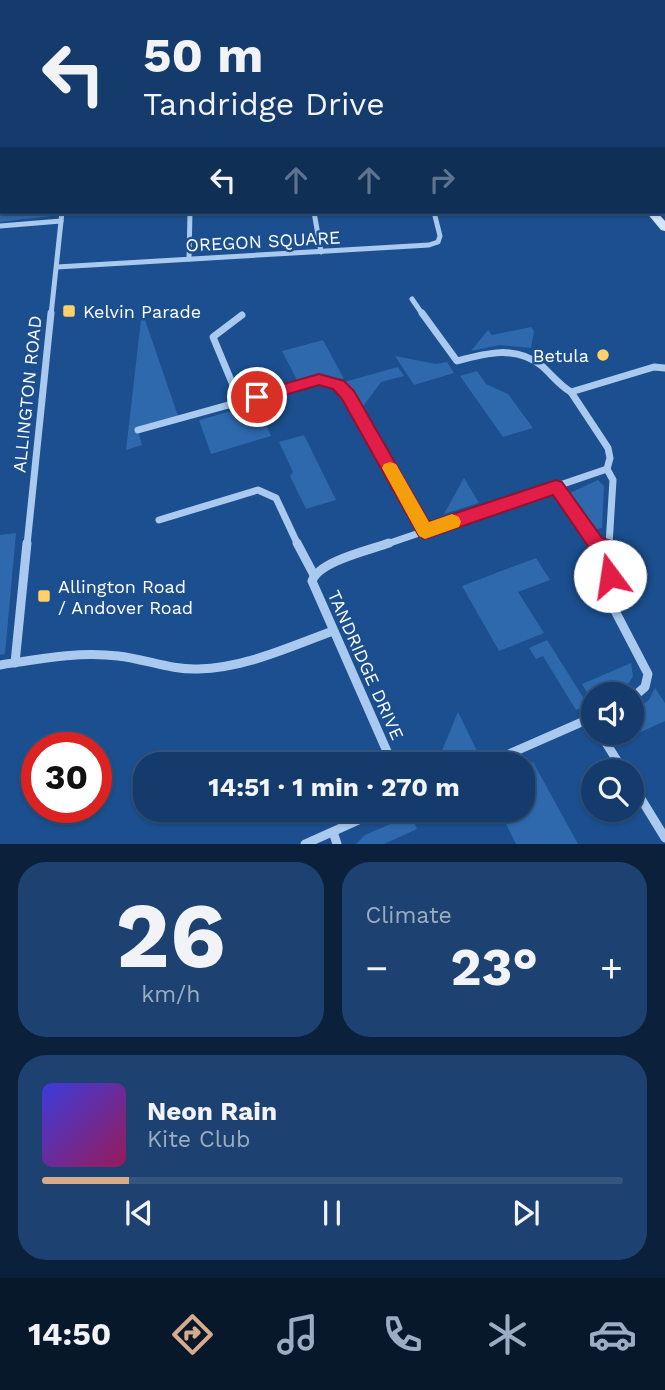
<!DOCTYPE html>
<meta charset="utf-8">
<style>
body{margin:0;font-family:"Work Sans",sans-serif;background:#1d4271;color:#f1f3f6;height:100vh;display:flex;flex-direction:column;font-size:26px;white-space:nowrap}
*{box-sizing:border-box;margin:0}
p{font-size:23px;color:#9dadc1}
.icon{flex:none;width:38px;height:38px;fill:none;stroke:currentColor;stroke-width:2;stroke-linecap:round;stroke-linejoin:round}
.map{position:relative;height:844px;overflow:hidden}
.side{display:flex;flex-direction:column;gap:18px;padding:18px;background:#0b203b;flex:1}
.side>*{flex:none}
.guide{position:absolute;left:0px;top:0px;width:665px;height:214px;box-shadow:0 2px 5px #0004,0 0 0 2px #33557e;background:#143b6b;color:#f1f3f6;overflow:hidden}
.fabs{position:absolute;left:581px;top:682px;display:grid;gap:14px}
.fabs a{display:grid;place-items:center;width:63px;height:63px;border-radius:50%;background:#143b6b;box-shadow:0 2px 5px #0004,0 0 0 2px #33557e;font-size:35px}
.speed{position:absolute;left:21px;top:732px;display:flex;gap:14px;font-size:35px;font-weight:700;text-align:center}
.speed>*{display:grid;place-content:center;width:91px;height:91px;border-radius:50%;background:#143b6b;box-shadow:0 2px 5px #0004,0 0 0 2px #33557e;line-height:1}
.speed .limit{border:10px solid #d22;background:#fff;color:#111}
.pin{position:absolute;display:grid;place-items:center;width:60px;height:60px;color:#fff;margin:-30px;border:4px solid #fff;border-radius:50%;box-shadow:0 2px 7px #0007}
.me{position:absolute;width:77px;margin:-38px;rotate:346deg;stroke-linejoin:round;filter:drop-shadow(0 0 5px #0008)}
.turn{display:flex;align-items:center;gap:24px;height:147px;padding:0 28px;font-size:32px}
.turn .icon{width:91px;height:91px;stroke-width:2.5}
.turn b{display:block;font-size:49px;line-height:60px}
.lanes{display:flex;align-items:center;height:66px;padding:0 28px;background:#0003;justify-content:center;gap:35px;direction:ltr}
.lanes .off{opacity:.35}
.big{font-size:52px;font-weight:700;line-height:1.1}
.side .card{flex:1;display:flex;flex-direction:column;justify-content:center;gap:10px;min-width:0;padding:0 24px;border-radius:28px;background:#1d4271}
.side .dial{align-items:center;gap:0}
.dial b{font-size:91px;line-height:1}
.song{display:flex;align-items:center;gap:21px}
.cover{width:84px;height:84px;border-radius:10px;background:linear-gradient(135deg,hsl(240 70% 55%),hsl(330 70% 35%))}
.played{height:7px;border-radius:4px;background:linear-gradient(90deg,#d6ab8b 15%,#33557e 15%)}
.keys{display:flex;justify-content:space-around;direction:ltr}
.heat{display:flex;justify-content:space-between;align-items:center;font-size:38px;direction:ltr}
.side .tiles{flex:1;display:grid;gap:18px;grid-template-columns:1fr 1fr}
.card:last-child{grid-column:span 2}
.trip{position:absolute;left:133px;top:752px;width:402px;height:70px;border-radius:28px;background:#143b6b;box-shadow:0 2px 5px #0004,0 0 0 2px #33557e;font-weight:700;line-height:70px;text-align:center}
.tab-bar{display:flex;height:112px;justify-content:space-around;align-items:center;background:#08182b;color:#9dadc1}
.tab-bar .icon{width:49px;height:49px}
.tab-bar .selected{color:#d6ab8b}
.tab-bar b{font-size:32px;color:#f1f3f6}
.map>svg:first-child{display:block}
.green{fill:#2e69ad}
.lines{fill:none;stroke-linecap:round;stroke-linejoin:round}
.street-far3{stroke:#a9c9ee;stroke-width:4.5}
.street-far2{stroke:#a9c9ee;stroke-width:5}
.street-far1{stroke:#a9c9ee;stroke-width:7}
.street{stroke:#a9c9ee;stroke-width:9}
.secondary{fill:#d6e6fa;fill-rule:evenodd}
.primary{fill:#f0f6ff;fill-rule:evenodd}
.route{fill:#e11d48;stroke:#92132f;stroke-width:2}
.slow{fill:#f59e0b}
.poi-dot{fill:#ffd166;stroke:#1b4f8f;stroke-width:2.5}
.labels{text-anchor:middle;dominant-baseline:central;stroke-width:5;stroke-linejoin:round;paint-order:stroke}
.street-label{font-size:18px;fill:#fff;stroke:#1b4f8f}
.poi-label{font-size:18px;fill:#fff;stroke:#1b4f8f;text-anchor:start}
</style>
<div class="map">
<svg width="665" height="844" viewBox="0 0 665 844">
<rect width="100%" height="100%" fill="#1b4f8f"/>
<!-- green -->
<g class="green">
<path d="M0,138l2,74h58v3l-60,7z"/>
<path d="M142,311l36,105 -41,11 5,18 -16,5z"/>
<path d="M531,327l3,4 -3,17 -32,-3 -28,6 17,-21 4,5z"/>
<path d="M323,340l21,39 -28,-4 -19,5 -15,-29z"/>
<path d="M395,356l41,8 11,-2 7,11 -40,12z"/>
<path d="M398,367l6,9 -23,6 -19,26 -18,-26z"/>
<path d="M477,371l9,13 22,10 25,34 -30,9 -43,-61z"/>
<path d="M257,404l14,32 -60,18 -12,-34z"/>
<path d="M304,435l32,65 -30,9 -16,-33 3,-4 -14,-30z"/>
<path d="M464,478l15,25 -35,11z"/>
<path d="M598,480l6,6 -2,42 -5,1 -27,-36z"/>
<path d="M16,533l-11,121 -5,1v-120z"/>
<path d="M536,558l14,22 -32,12 26,41 -45,18 -37,-65z"/>
<path d="M547,640l41,65 -12,5 -33,-54 -7,3 -7,-11z"/>
<path d="M631,663l2,13c-7,16 -24,19 -40,19v7l-11,-18z"/>
<path d="M655,688l10,15v18l-44,20 -4,-8h15v-21l17,-12z"/>
<path d="M458,712l19,39 -32,14h-9z"/>
<path d="M533,762l45,82h-62l-17,-34h24v-44z"/>
<path d="M411,815l6,14 -33,15h-28l9,-9z"/>
</g>
<g class="lines">
<!-- street-far3 -->
<g class="street-far3">
<path d="M98,0h9"/>
<path d="M365,0l2,2"/>
<path d="M464,0l3,2"/>
<path d="M8,2l2,-2"/>
<path d="M663,46l2,2"/>
<path d="M0,125l2,-7"/>
</g>
<!-- street-far2 -->
<g class="street-far2">
<path d="M314,212l7,40"/>
<path d="M0,226l61,-5"/>
<path d="M189,259l1,-47"/>
<path d="M57,267l372,-22 9,-3 2,-6 -6,-24"/>
<path d="M412,299l11,16"/>
<path d="M51,315l11,-103"/>
</g>
<!-- street-far1 -->
<g class="street-far1">
<path d="M422,313l35,48c29,-8 59,-16 85,5 10,9 17,19 29,26"/>
<path d="M240,402l-27,-65 29,-22"/>
<path d="M138,430l181,-50 19,5 10,10 77,136"/>
<path d="M607,469l6,11 -4,65"/>
<path d="M556,487l40,56 6,2"/>
<path d="M159,520l99,-30 18,8 22,47"/>
<path d="M27,545l24,-232"/>
<path d="M384,545l223,-76 3,-11 -2,-10 -37,-56 83,-25 11,1"/>
</g>
<!-- street -->
<g class="street">
<path d="M297,543l17,32"/>
<path d="M389,543c-19,7 -70,18 -77,38l81,184"/>
<path d="M597,543l12,5 3,57 36,69 -3,13 -13,11"/>
<path d="M609,548v-5"/>
<path d="M15,663l12,-120"/>
<path d="M0,665c39,-6 79,-14 118,-9 27,3 53,14 80,13 47,-1 91,-22 135,-38"/>
<path d="M600,733l24,39"/>
<path d="M484,765l107,-47 2,4"/>
<path d="M632,784l33,54"/>
<path d="M333,832l4,12"/>
<path d="M305,844l76,-34"/>
</g>
<!-- secondary -->
<path class="secondary" d="M646,212h11l8,9v10l-4,-1z"/>
<!-- primary -->
<g class="primary">
<path d="M660,0h5v5l-6,-3z"/>
<rect x="0" y="81" width="2" height="6"/>
</g>
</g>
<!-- route -->
<path class="route" d="M319,374l25,7 10,10 75,131 127,-42 6,2 40,56 13,4 4,34 -3,5 -6,3 -7,-3 -3,-5v-24l-10,-3 -37,-54 -128,44 -6,-3 -77,-137 -9,-10 -14,-4 -62,18 -7,-6 2,-4z"/>
<!-- slow -->
<path class="slow" d="M390,462l6,2 33,58 23,-8 7,3 2,5 -2,5 -34,12 -6,-3 -37,-68 2,-4z"/>
<!-- markers -->
<g class="poi-dot">
<rect x="62" y="304" width="14" height="14" rx="3.5"/>
<circle cx="603" cy="355" r="7"/>
<rect x="37" y="589" width="14" height="14" rx="3.5"/>
</g>
<g class="labels">
<!-- street labels -->
<g class="street-label">
<text transform="translate(263 241) rotate(-3)">OREGON SQUARE</text>
<text transform="translate(27 394) rotate(-84)">ALLINGTON ROAD</text>
<text transform="translate(366 665) rotate(66)">TANDRIDGE DRIVE</text>
</g>
<!-- poi labels -->
<g class="poi-label">
<text x="83" y="311">Kelvin Parade</text>
<text x="589" y="355" text-anchor="end">Betula</text>
<text x="58" y="586">Allington Road<tspan x="58" dy="21">/ Andover Road</tspan></text>
</g>
</g>
</svg>
<div class="fabs">
<a><svg class="icon" aria-label="sound" viewBox="0 0 24 24"><path d="M4 9h4l5-4v14l-5-4H4zM17 9q2 3 0 6"/></svg></a>
<a><svg class="icon" aria-label="search" viewBox="0 0 24 24"><circle cx="10" cy="10" r="6"/><path d="M15 15l6 6"/></svg></a>
</div>
<div class="speed"><div class="limit">30</div></div>
<div class="pin" style="left:257px;top:397px;background:#d93025"><svg class="icon" aria-label="arrive" viewBox="0 0 24 24"><path d="M6 21V4h12l-3 4 3 4H6"/></svg></div>
<svg class="me" style="left:610px;top:576px" viewBox="-20 -20 40 40"><circle r="19" fill="#fff"/><path d="M0-13L10 11 0 6-10 11z" fill="#e11d48"/></svg>
<div class="trip">14:51 · 1 min · 270 m</div>
<div class="guide">
<div class="turn"><svg class="icon" aria-label="left" viewBox="0 0 24 24"><path d="M17 20v-9H6M10 6l-5 5 5 5"/></svg><div><b>50 m</b>Tandridge Drive</div></div>
<div class="lanes"><svg class="icon" aria-label="left" viewBox="0 0 24 24"><path d="M17 20v-9H6M10 6l-5 5 5 5"/></svg><svg class="icon off" aria-label="ahead" viewBox="0 0 24 24"><path d="M12 20V5M6 11l6-6 6 6"/></svg><svg class="icon off" aria-label="ahead" viewBox="0 0 24 24"><path d="M12 20V5M6 11l6-6 6 6"/></svg><svg class="icon off" aria-label="right" viewBox="0 0 24 24"><path d="M7 20v-9h11M14 6l5 5-5 5"/></svg></div>
</div>
</div>
<section class="side">
<div class="tiles">
<div class="card dial"><b>26</b><p>km/h</p></div>
<div class="card"><p>Climate</p>
<div class="heat"><a>−</a><b class="big">23°</b><a>+</a></div>
</div>
<div class="card">
<div class="song"><i class="cover"></i><div><b>Neon Rain</b><p>Kite Club</p></div></div>
<div class="played"></div>
<div class="keys"><svg class="icon" aria-label="previous" viewBox="0 0 24 24"><path d="M18 5L8 12l10 7zM5 5v14"/></svg><svg class="icon" aria-label="pause" viewBox="0 0 24 24"><path d="M8 5v14M16 5v14"/></svg><svg class="icon" aria-label="next" viewBox="0 0 24 24"><path d="M6 5l10 7-10 7zM19 5v14"/></svg></div>
</div>
</div>
</section>
<nav class="tab-bar">
<b>14:50</b>
<svg class="icon selected" aria-label="directions" viewBox="0 0 24 24"><path d="M12 3l9 9-9 9-9-9zM9 14v-3h6M13 9l2 2-2 2"/></svg>
<svg class="icon" aria-label="music" viewBox="0 0 24 24"><path d="M9 18V5l10-2v13"/><circle cx="6" cy="18" r="3"/><circle cx="16" cy="16" r="3"/></svg>
<svg class="icon" aria-label="phone" viewBox="0 0 24 24"><path d="M5 4h4l2 5-3 2q2 4 5 5l2-3 5 2v4C11 20 4 13 5 4z"/></svg>
<svg class="icon" aria-label="climate" viewBox="0 0 24 24"><path d="M12 3v18M4 7l16 10M4 17L20 7"/></svg>
<svg class="icon" aria-label="car" viewBox="0 0 24 24"><path d="M5 17H2v-5l4-1 3-4h7l3 4 3 1v5h-3M9 17h6M6 11h13"/><circle cx="7" cy="17" r="2"/><circle cx="17" cy="17" r="2"/></svg>
</nav>
